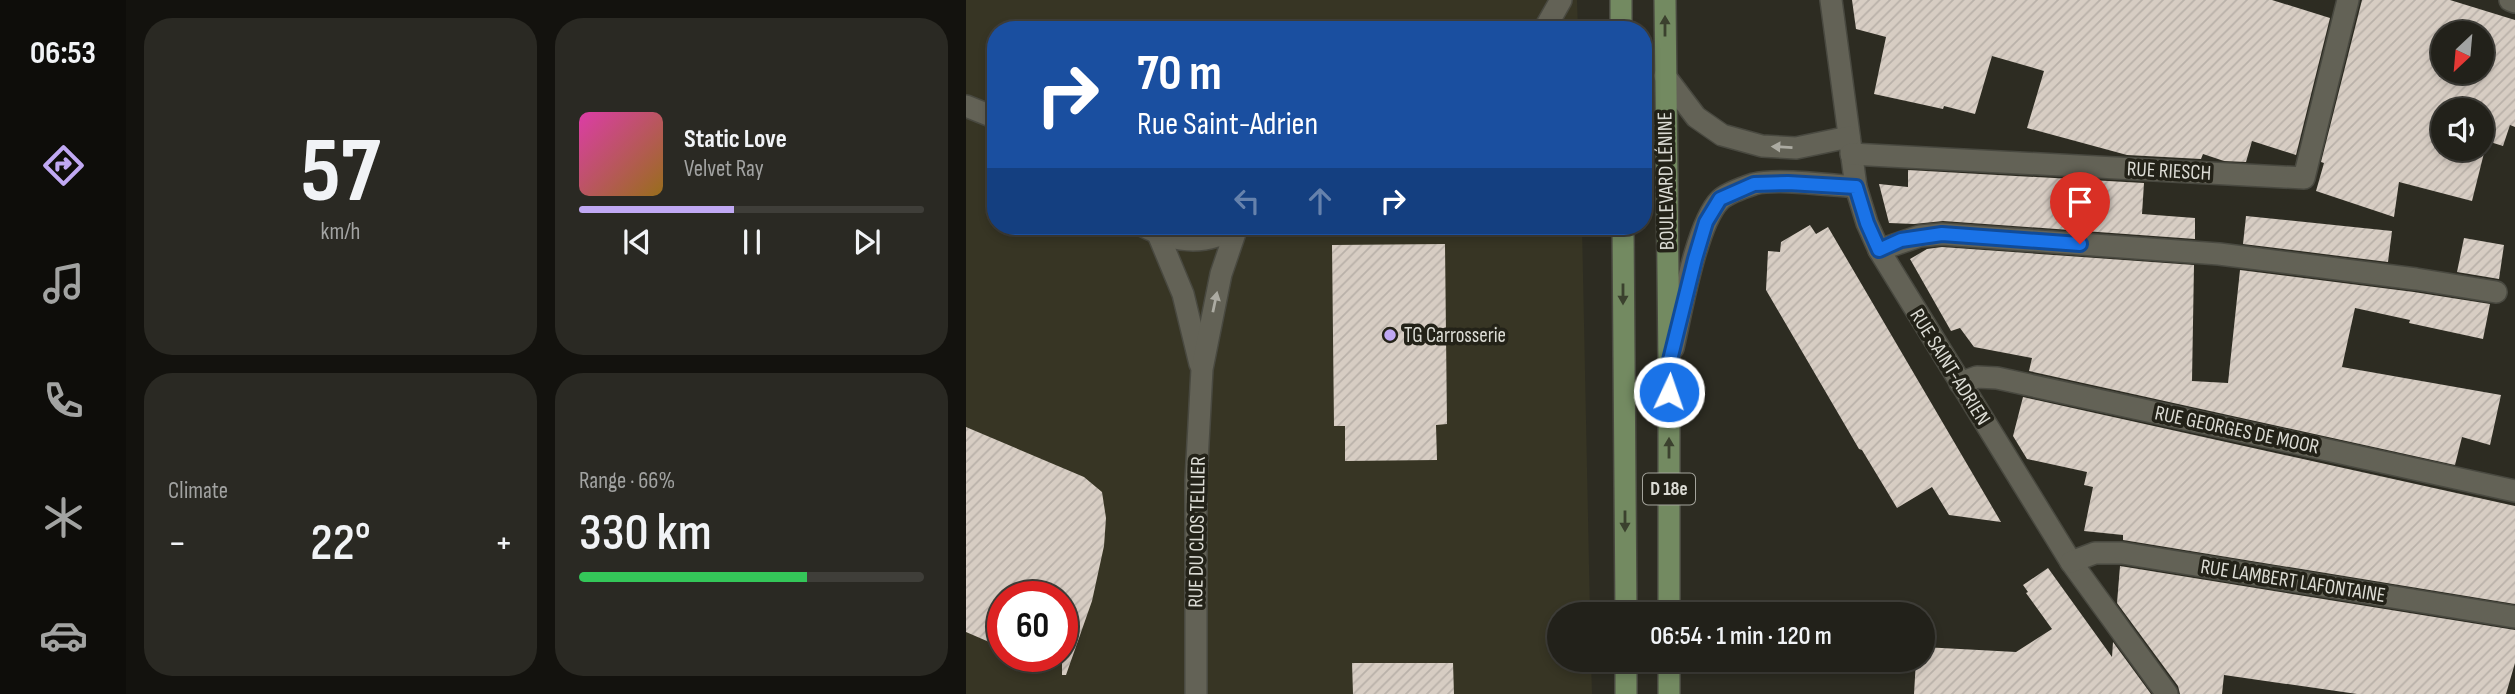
<!DOCTYPE html>
<meta charset="utf-8">
<style>
body{margin:0;font-family:"Sofia Sans Condensed",sans-serif;background:#2a2923;color:#f1f3f6;height:100vh;display:flex;flex-direction:column;font-size:26px;white-space:nowrap}
*{box-sizing:border-box;margin:0}
p{font-size:23px;color:#a2a3a2}
.icon{flex:none;width:38px;height:38px;fill:none;stroke:currentColor;stroke-width:2;stroke-linecap:round;stroke-linejoin:round}
.map{position:relative;flex:1;overflow:hidden}
.sheet{display:flex;flex-direction:column;gap:18px;padding:18px;background:#13120e;width:840px}
.sheet>*{flex:none}
.top-card{position:absolute;left:21px;top:21px;width:665px;height:214px;border-radius:28px;box-shadow:0 4px 10px #0003,0 0 0 2px #3f3e39;background:#1a4fa0;color:#fff;overflow:hidden}
.needle{width:46px;rotate:206deg}
.tools{position:absolute;left:1465px;top:21px;display:grid;gap:14px}
.tools a{display:grid;place-items:center;width:63px;height:63px;border-radius:50%;background:#22211a;box-shadow:0 4px 10px #0003,0 0 0 2px #3f3e39;font-size:35px}
.speed{position:absolute;left:21px;top:581px;display:flex;gap:14px;font-size:35px;font-weight:700;text-align:center}
.speed>*{display:grid;place-content:center;width:91px;height:91px;border-radius:50%;background:#22211a;box-shadow:0 4px 10px #0003,0 0 0 2px #3f3e39;line-height:1}
.speed .limit{border:10px solid #d22;background:#fff;color:#111}
.pin{position:absolute;display:grid;place-items:center;width:60px;height:60px;color:#fff;margin:-72px -30px;border-radius:50% 50% 50% 0;rotate:-45deg;box-shadow:0 0 7px #0007}
.pin .icon{rotate:45deg}
.me{position:absolute;width:77px;margin:-38px;rotate:3deg;stroke-linejoin:round;filter:drop-shadow(0 0 5px #0008)}
.turn{display:flex;align-items:center;gap:24px;height:147px;padding:0 35px;font-size:32px}
.turn .icon{width:91px;height:91px;stroke-width:2.5}
.turn b{display:block;font-size:49px;line-height:60px}
.lanes{display:flex;align-items:center;height:66px;padding:0 35px;background:#0003;justify-content:center;gap:35px;direction:ltr}
.lanes .off{opacity:.35}
.big{font-size:52px;font-weight:600;line-height:1.1}
.sheet .tile{flex:1;display:flex;flex-direction:column;justify-content:center;gap:10px;min-width:0;padding:0 24px;border-radius:28px;background:#2a2923}
.sheet .dial{align-items:center;gap:0}
.dial b{font-size:91px;line-height:1}
.song{display:flex;align-items:center;gap:21px}
.cover{width:84px;height:84px;border-radius:10px;background:linear-gradient(135deg,hsl(320 70% 55%),hsl(40 70% 35%))}
.played{height:7px;border-radius:4px;background:linear-gradient(90deg,#c0a8f3 45%,#3f3e39 45%)}
.keys{display:flex;justify-content:space-around;direction:ltr}
.heat{display:flex;justify-content:space-between;align-items:center;font-size:38px;direction:ltr}
.charge{height:10px;border-radius:5px;background:linear-gradient(90deg,#34c759 66%,#3f3e39 0)}
.sheet .tiles{flex:1;display:grid;gap:18px;grid-template-columns:repeat(2,1fr)}
.trip{position:absolute;left:581px;top:602px;width:388px;height:70px;border-radius:35px;background:#22211a;box-shadow:0 4px 10px #0003,0 0 0 2px #3f3e39;font-weight:600;line-height:70px;text-align:center}
main{display:flex;flex:1;min-height:0}
.dock{display:flex;flex-direction:column;width:126px;justify-content:space-around;align-items:center;background:#0e0d0a;color:#a2a3a2}
.dock .icon{width:49px;height:49px}
.dock .on{color:#c0a8f3}
.dock b{font-size:32px;color:#f1f3f6}
.map>svg:first-child{display:block}
.built{fill:#373524;fill-rule:evenodd}
.building{fill:url(#building-hatch);fill-rule:evenodd}
.lines{fill:none;stroke-linecap:round;stroke-linejoin:round}
.minor-casing{stroke:#494940;stroke-width:24}
.major-casing{stroke:#494940;stroke-width:24}
.minor{stroke:#636256;stroke-width:21}
.major{stroke:#738a61;stroke-width:21}
.oneway{fill:#3b412e}
.oneway2{fill:#acaba2}
.route-casing{stroke:#114b97;stroke-width:18}
.route{stroke:#1a73e8;stroke-width:12}
.poi-dot{fill:#c0a8f3;stroke:#232218;stroke-width:2.5}
.labels{text-anchor:middle;dominant-baseline:central;stroke-width:7;stroke-linejoin:round;paint-order:stroke}
.shield{fill:#232218;stroke:#a4a49c;stroke-width:2}
.shield-label{font-size:19px;font-weight:bold;fill:#dcdcd5}
.street-label{font-size:21px;fill:#dcdcd5;stroke:#232218}
.poi-label{font-size:21px;fill:#dcdcd5;stroke:#232218;text-anchor:start}
</style>
<main>
<nav class="dock">
<b>06:53</b>
<svg class="icon on" aria-label="directions" viewBox="0 0 24 24"><path d="M12 3l9 9-9 9-9-9zM9 14v-3h6M13 9l2 2-2 2"/></svg>
<svg class="icon" aria-label="music" viewBox="0 0 24 24"><path d="M9 18V5l10-2v13"/><circle cx="6" cy="18" r="3"/><circle cx="16" cy="16" r="3"/></svg>
<svg class="icon" aria-label="phone" viewBox="0 0 24 24"><path d="M5 4h4l2 5-3 2q2 4 5 5l2-3 5 2v4C11 20 4 13 5 4z"/></svg>
<svg class="icon" aria-label="climate" viewBox="0 0 24 24"><path d="M12 3v18M4 7l16 10M4 17L20 7"/></svg>
<svg class="icon" aria-label="car" viewBox="0 0 24 24"><path d="M5 17H2v-5l4-1 3-4h7l3 4 3 1v5h-3M9 17h6M6 11h13"/><circle cx="7" cy="17" r="2"/><circle cx="17" cy="17" r="2"/></svg>
</nav>
<section class="sheet">
<div class="tiles">
<div class="tile dial"><b>57</b><p>km/h</p></div>
<div class="tile">
<div class="song"><i class="cover"></i><div><b>Static Love</b><p>Velvet Ray</p></div></div>
<div class="played"></div>
<div class="keys"><svg class="icon" aria-label="previous" viewBox="0 0 24 24"><path d="M18 5L8 12l10 7zM5 5v14"/></svg><svg class="icon" aria-label="pause" viewBox="0 0 24 24"><path d="M8 5v14M16 5v14"/></svg><svg class="icon" aria-label="next" viewBox="0 0 24 24"><path d="M6 5l10 7-10 7zM19 5v14"/></svg></div>
</div>
<div class="tile"><p>Climate</p>
<div class="heat"><a>−</a><b class="big">22°</b><a>+</a></div>
</div>
<div class="tile"><p>Range · 66%</p><b class="big">330 km</b><div class="charge"></div></div>
</div>
</section>
<div class="map">
<svg width="1549" height="694" viewBox="0 0 1549 694">
<defs>
<pattern id="building-hatch" width="6" height="6" patternUnits="userSpaceOnUse" patternTransform="scale(1.75)"><rect width="6" height="6" fill="#d7cdc3"/><path d="M-1 1l2-2M0 6l6-6M5 7l2-2" fill="none" stroke="#b9b1a9"/></pattern>
</defs>
<rect width="100%" height="100%" fill="#2d2c22"/>
<!-- built -->
<path class="built" d="M0,0h611l1,30h-582v196h586l8,388h-31v46h32l1,34h-626zM37,597h59v59h-59z"/>
<!-- building -->
<g class="building">
<path d="M886,0h420l58,18 -34,137 -44,-14 -6,21 -22,-1 -21,-7 -2,5 -74,-4 -100,-27 17,-57 -52,-15 -17,58 -31,-8 -1,3 -69,-15 12,-57 -30,-8z"/>
<path d="M1396,0h88l65,20v107l-5,-2 -7,21 -16,-5 -15,60 -73,-19 -5,35 -78,-26 8,-28 -3,-1zM1477,33h39v39h-39zM1477,110h39v39h-39z"/>
<path d="M942,170l236,13 -2,31 53,4v21l-252,-18 -29,3 -25,-1 -10,-39 29,3z"/>
<path d="M1280,216l146,15 -4,31 -145,-18z"/>
<path d="M844,225l6,9 12,-7 173,295 -52,-7 -17,-28 -35,21 -35,-58 -3,-1 -93,-159 2,-39 12,1 1,-10z"/>
<path d="M1498,238l40,7 -5,34 -42,-7z"/>
<path d="M479,244l2,180 -11,1 1,35 -92,1v-35h-11l-2,-181z"/>
<path d="M976,247l252,18 -2,116 36,2 12,-113 174,22 76,12 -7,35 -74,-16 1,-3 -55,-12 -13,59 159,28 -11,50 -28,-8 -7,28 -426,-94 3,-13 -58,-11 -14,-19 -9,3 -41,-72 17,-10z"/>
<path d="M1057,397l492,109v98l-392,-64v-5l-39,-4 9,-44 -9,-2 3,-13 -60,-13 -14,-23z"/>
<path d="M0,427l118,50 18,15 4,26 -2,28 -12,55 -26,74h-4v-78h-59v51l-37,-16z"/>
<path d="M1154,566l395,64v33l-9,31h-149l-133,-19 -2,19h-42l-2,-8 -61,-83z"/>
<path d="M1082,568l64,89 1,-15 38,52h-237l2,-34h7v-13l93,5 36,-23 -26,-36 2,-1 -5,-7z"/>
<path d="M386,663h101l1,31h-101z"/>
</g>
<g class="lines">
<defs>
<g id="minor">
<path d="M865,0l25,187 11,36 12,27 192,312 96,132"/>
<path d="M1544,0l5,2"/>
<path d="M578,30l17,-30"/>
<path d="M699,76l31,41 26,18 40,11 34,2 53,-11"/>
<path d="M0,106l30,12"/>
<path d="M885,154l453,24 44,-178"/>
<path d="M177,226c32,17 64,20 95,0"/>
<path d="M192,234l25,60 17,70"/>
<path d="M913,250l41,-14 22,-2 277,20 197,25 80,13"/>
<path d="M707,348c8,-34 23,-124 47,-148 6,-6 25,-13 34,-16 23,-6 76,1 102,3"/>
<path d="M994,383l17,-6 20,1 518,113"/>
<path d="M1105,562l24,-9h27l393,64"/>
<path d="M230,694v-214l6,-111 19,-95 16,-47"/>
</g>
<g id="major">
<path d="M655,0v30"/>
<path d="M699,0l4,364v250"/>
<path d="M657,226l3,388"/>
<path d="M660,660v34"/>
<path d="M703,660v34"/>
</g>
</defs>
<!-- minor casing -->
<use href="#minor" class="minor-casing"/>
<!-- major casing -->
<use href="#major" class="major-casing"/>
<!-- minor -->
<use href="#minor" class="minor"/>
<!-- major -->
<use href="#major" class="major"/>
</g>
<!-- one-way arrows -->
<defs><path id="oneway-solid" d="M-6-.8H1V-3.2L6.5 0L1 3.2V.8H-6Z" transform="scale(1.75)"/></defs>
<g class="oneway">
<use href="#oneway-solid" transform="translate(699 26) rotate(-90)"/>
<use href="#oneway-solid" transform="translate(657 294) rotate(90)"/>
<use href="#oneway-solid" transform="translate(703 448) rotate(-90)"/>
<use href="#oneway-solid" transform="translate(659 521) rotate(90)"/>
</g>
<g class="oneway2">
<use href="#oneway-solid" transform="translate(816 147) rotate(-177)"/>
<use href="#oneway-solid" transform="translate(249 302) rotate(-78)"/>
</g>
<g class="lines">
<defs>
<path id="route" d="M703,392v-28l26,-105 11,-37 14,-23 34,-15 34,-1 68,4 11,36 12,27 22,-10 41,-6 138,10"/>
</defs>
<!-- route casing -->
<use href="#route" class="route-casing"/>
<!-- route -->
<use href="#route" class="route"/>
</g>
<!-- markers -->
<circle class="poi-dot" cx="424" cy="335" r="7"/>
<g class="labels">
<!-- shield labels -->
<rect class="shield" x="677" y="473.5" width="52" height="31" rx="5"/>
<g class="shield-label">
<text x="703" y="489">D 18e</text>
</g>
<!-- street labels -->
<g class="street-label">
<text transform="translate(1203 171) rotate(3)">RUE RIESCH</text>
<text transform="translate(700 181) rotate(-91)">BOULEVARD LÉNINE</text>
<text transform="translate(984 367) rotate(58)">RUE SAINT-ADRIEN</text>
<text transform="translate(1271 430) rotate(12)">RUE GEORGES DE MOOR</text>
<text transform="translate(231 532) rotate(-89)">RUE DU CLOS TELLIER</text>
<text transform="translate(1327 581) rotate(9)">RUE LAMBERT LAFONTAINE</text>
</g>
<!-- poi labels -->
<g class="poi-label">
<text x="438" y="335">TG Carrosserie</text>
</g>
</g>
</svg>
<div class="tools">
<a><svg class="needle" viewBox="-14 -14 28 28"><path d="M0-13l5 13h-10z" fill="#e53935"/><path d="M0 13l5-13h-10z" fill="#a2a3a2"/></svg></a>
<a><svg class="icon" aria-label="sound" viewBox="0 0 24 24"><path d="M4 9h4l5-4v14l-5-4H4zM17 9q2 3 0 6"/></svg></a>
</div>
<div class="speed"><div class="limit">60</div></div>
<div class="pin" style="left:1114px;top:244px;background:#d93025"><svg class="icon" aria-label="arrive" viewBox="0 0 24 24"><path d="M6 21V4h12l-3 4 3 4H6"/></svg></div>
<svg class="me" style="left:703px;top:392px" viewBox="-20 -20 40 40"><circle r="17" fill="#1a73e8" stroke="#fff" stroke-width="3"/><path d="M0-11L8 9 0 5-8 9z" fill="#fff"/></svg>
<div class="trip">06:54 · 1 min · 120 m</div>
<div class="top-card">
<div class="turn"><svg class="icon" aria-label="right" viewBox="0 0 24 24"><path d="M7 20v-9h11M14 6l5 5-5 5"/></svg><div><b>70 m</b>Rue Saint-Adrien</div></div>
<div class="lanes"><svg class="icon off" aria-label="left" viewBox="0 0 24 24"><path d="M17 20v-9H6M10 6l-5 5 5 5"/></svg><svg class="icon off" aria-label="ahead" viewBox="0 0 24 24"><path d="M12 20V5M6 11l6-6 6 6"/></svg><svg class="icon" aria-label="right" viewBox="0 0 24 24"><path d="M7 20v-9h11M14 6l5 5-5 5"/></svg></div>
</div>
</div>
</main>
